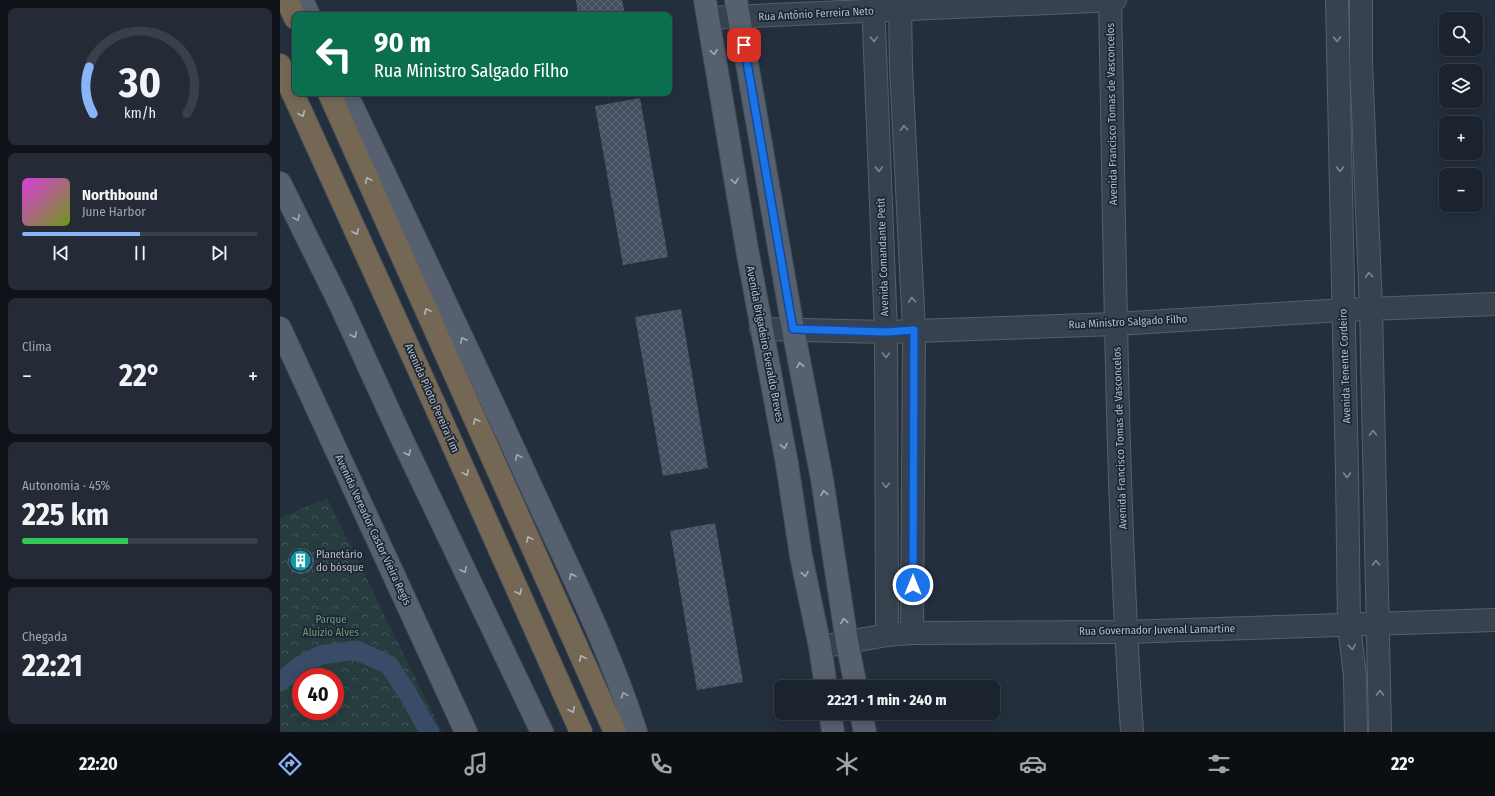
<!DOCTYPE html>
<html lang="pt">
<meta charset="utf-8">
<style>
body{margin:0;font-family:"Fira Sans Condensed",sans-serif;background:#242b36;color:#f1f3f6;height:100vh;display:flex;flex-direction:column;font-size:15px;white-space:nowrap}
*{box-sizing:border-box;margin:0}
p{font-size:13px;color:#a0a4aa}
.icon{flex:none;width:22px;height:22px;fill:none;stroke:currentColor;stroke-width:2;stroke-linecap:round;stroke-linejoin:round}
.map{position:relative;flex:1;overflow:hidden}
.sheet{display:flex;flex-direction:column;gap:8px;padding:8px;background:#0f1319;width:280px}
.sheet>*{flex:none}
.banner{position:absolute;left:12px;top:12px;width:380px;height:84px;border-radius:8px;box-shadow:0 2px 10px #0003,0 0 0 1px #39404a;background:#0b6e4f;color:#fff;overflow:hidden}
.tools{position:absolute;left:1159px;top:12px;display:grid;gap:8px}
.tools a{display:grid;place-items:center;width:44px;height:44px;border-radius:8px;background:#1b232e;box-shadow:0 2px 10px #0003,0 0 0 1px #39404a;font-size:20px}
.speed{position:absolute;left:12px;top:668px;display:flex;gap:8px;font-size:20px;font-weight:700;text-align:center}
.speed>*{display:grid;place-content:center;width:52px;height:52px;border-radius:50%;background:#1b232e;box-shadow:0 2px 10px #0003,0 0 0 1px #39404a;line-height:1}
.speed .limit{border:6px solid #d22;background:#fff;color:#111}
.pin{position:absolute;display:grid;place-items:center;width:34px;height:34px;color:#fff;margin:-17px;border-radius:8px;box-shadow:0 2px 6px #0006}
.me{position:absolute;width:44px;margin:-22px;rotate:0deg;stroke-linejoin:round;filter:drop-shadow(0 0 3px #0008)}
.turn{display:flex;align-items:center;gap:14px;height:84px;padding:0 16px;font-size:18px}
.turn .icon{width:52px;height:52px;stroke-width:2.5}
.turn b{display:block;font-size:28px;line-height:34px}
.big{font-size:30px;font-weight:700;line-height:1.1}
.sheet .widget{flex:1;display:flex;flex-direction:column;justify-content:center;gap:6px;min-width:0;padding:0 14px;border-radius:8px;background:#242b36}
.sheet .dial{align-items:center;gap:0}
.dial svg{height:104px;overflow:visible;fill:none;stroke:#39404a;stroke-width:7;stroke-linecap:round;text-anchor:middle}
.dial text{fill:#f1f3f6;stroke:none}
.song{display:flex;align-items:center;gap:12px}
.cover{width:48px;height:48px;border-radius:6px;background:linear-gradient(135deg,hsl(300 70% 55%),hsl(80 70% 35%))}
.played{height:4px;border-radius:2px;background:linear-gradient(90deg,#8ab4f8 50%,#39404a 50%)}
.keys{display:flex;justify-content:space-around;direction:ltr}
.heat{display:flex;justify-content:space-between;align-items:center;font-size:22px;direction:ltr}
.charge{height:6px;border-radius:3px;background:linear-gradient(90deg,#34c759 45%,#39404a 0)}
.trip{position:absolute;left:494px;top:680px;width:226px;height:40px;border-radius:8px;background:#1b232e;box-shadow:0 2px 10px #0003,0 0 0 1px #39404a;font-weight:700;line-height:40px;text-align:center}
.tabs{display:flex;height:64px;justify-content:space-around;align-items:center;background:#0b0e12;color:#a0a4aa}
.tabs .icon{width:28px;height:28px}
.tabs .selected{color:#8ab4f8}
.tabs b{font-size:18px;color:#f1f3f6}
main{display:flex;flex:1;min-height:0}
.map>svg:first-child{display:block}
.park{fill:url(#park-crowns);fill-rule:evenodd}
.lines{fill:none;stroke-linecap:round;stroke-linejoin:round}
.canal{stroke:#394c67;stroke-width:19}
.building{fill:url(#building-cross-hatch)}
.minor-casing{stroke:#565f6c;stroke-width:24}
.major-casing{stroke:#414a57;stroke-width:24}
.highway-casing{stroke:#434c59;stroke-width:24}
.minor{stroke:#38414e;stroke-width:22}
.major{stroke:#56606e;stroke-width:22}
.highway{stroke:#746855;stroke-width:22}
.oneway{stroke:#7c8592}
.oneway2{stroke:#a1aab7}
.oneway3{stroke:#aeb4bd}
.route-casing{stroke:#114b97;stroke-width:10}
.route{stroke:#1a73e8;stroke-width:7}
.labels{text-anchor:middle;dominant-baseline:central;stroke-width:3.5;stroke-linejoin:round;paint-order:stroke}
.street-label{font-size:11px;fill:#b4bcc9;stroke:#1d2633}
.poi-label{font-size:11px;fill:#b4bcc9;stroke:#1d2633;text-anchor:start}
.park-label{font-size:11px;fill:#6b9a76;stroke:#1d2633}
</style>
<main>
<section class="sheet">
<div class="widget dial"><svg viewBox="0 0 100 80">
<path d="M14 69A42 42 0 1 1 86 69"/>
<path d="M14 69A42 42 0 0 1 11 33" stroke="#8ab4f8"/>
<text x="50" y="56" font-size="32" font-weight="700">30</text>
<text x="50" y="72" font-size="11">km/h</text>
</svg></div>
<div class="widget">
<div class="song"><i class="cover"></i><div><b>Northbound</b><p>June Harbor</p></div></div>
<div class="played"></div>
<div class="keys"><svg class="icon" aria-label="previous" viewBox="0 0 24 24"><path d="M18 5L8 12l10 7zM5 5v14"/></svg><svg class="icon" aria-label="pause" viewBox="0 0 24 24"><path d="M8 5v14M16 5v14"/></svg><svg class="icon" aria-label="next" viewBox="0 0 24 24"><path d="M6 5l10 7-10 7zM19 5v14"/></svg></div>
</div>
<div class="widget"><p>Clima</p>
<div class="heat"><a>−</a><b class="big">22°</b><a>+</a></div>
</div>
<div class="widget"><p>Autonomia · 45%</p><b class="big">225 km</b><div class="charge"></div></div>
<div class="widget"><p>Chegada</p><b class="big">22:21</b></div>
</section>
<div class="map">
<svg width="1215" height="732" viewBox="0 0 1215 732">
<defs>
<pattern id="park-crowns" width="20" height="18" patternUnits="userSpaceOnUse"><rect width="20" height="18" fill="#263c3f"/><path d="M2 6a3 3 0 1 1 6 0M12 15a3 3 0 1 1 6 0" fill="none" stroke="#435659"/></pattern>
<pattern id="building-cross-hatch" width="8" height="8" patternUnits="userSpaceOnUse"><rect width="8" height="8" fill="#455162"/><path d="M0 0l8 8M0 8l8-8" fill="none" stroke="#5d6877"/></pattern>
</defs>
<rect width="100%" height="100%" fill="#242f3e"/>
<!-- park -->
<path class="park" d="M47,498l115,234h-162v-214zM21,677h34v34h-34z"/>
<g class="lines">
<!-- canal -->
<path class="canal" d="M0,682l21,-17 20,-10 35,-5 33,15 19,29 20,36 2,2"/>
</g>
<!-- building -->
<g class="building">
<path d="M296,0h46l3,15h-47z"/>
<path d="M360,98l28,159 -45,8 -28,-159z"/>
<path d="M401,309l27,159 -45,8 -28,-159z"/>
<path d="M435,523l28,159 -46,8 -27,-159z"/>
<circle cx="21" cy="561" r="13"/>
</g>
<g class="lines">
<defs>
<g id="minor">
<path d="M593,0l13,332 1,303"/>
<path d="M620,0l1,67 13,263 -2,303"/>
<path d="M830,0c5,244 6,488 22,732"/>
<path d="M1057,0l10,473 2,152 6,51 1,56"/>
<path d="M1081,0v62l10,247 9,423"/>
<path d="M428,18l407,-18"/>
<path d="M481,329l125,3 230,-8 227,-14 152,-6"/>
<path d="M540,647l67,-12 25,-2 213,-1 370,-12"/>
</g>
<g id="major">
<path d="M22,0l7,15"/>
<path d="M425,0l42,249 40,215 14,92 19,91 6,40"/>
<path d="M456,0l57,329 29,150 25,163 9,45"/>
<path d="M66,93c64,134 128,268 189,402 36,78 75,155 101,237"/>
<path d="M0,183l60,121 60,131 142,297"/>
<path d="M0,328l186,404"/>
<path d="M550,713l3,19"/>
<path d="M581,713l4,19"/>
</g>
<g id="highway">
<path d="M7,0l8,18"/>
<path d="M0,65l158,347 143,320"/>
<path d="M49,93l286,639"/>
</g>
</defs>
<!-- minor casing -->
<use href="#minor" class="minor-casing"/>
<!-- major casing -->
<use href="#major" class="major-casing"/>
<!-- highway casing -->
<use href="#highway" class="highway-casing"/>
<!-- minor -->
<use href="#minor" class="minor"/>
<!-- major -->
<use href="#major" class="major"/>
<!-- highway -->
<use href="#highway" class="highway"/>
</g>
<!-- one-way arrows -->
<defs><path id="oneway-chevron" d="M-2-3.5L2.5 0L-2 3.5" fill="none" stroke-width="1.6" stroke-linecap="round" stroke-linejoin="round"/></defs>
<g class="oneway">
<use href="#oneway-chevron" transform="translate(594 39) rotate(88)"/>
<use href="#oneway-chevron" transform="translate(1057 39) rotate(89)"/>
<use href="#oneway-chevron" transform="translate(624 128) rotate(-93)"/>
<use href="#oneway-chevron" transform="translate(599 169) rotate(88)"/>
<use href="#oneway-chevron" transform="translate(1060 169) rotate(89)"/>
<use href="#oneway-chevron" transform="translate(1089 275) rotate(-93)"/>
<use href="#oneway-chevron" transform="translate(632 300) rotate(-93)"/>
<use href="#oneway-chevron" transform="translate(606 355) rotate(90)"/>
<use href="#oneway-chevron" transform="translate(1093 433) rotate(-91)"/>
<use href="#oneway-chevron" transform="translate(1067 475) rotate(89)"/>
<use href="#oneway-chevron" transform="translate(606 485) rotate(90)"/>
<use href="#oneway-chevron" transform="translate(1096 563) rotate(-91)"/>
<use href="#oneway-chevron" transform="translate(1072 647) rotate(84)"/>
<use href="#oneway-chevron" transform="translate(1100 693) rotate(-91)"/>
</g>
<g class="oneway2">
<use href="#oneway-chevron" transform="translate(434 52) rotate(81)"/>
<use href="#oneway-chevron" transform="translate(455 181) rotate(81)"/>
<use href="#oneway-chevron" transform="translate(17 218) rotate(64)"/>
<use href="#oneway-chevron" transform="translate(74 335) rotate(65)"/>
<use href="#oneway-chevron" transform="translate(183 340) rotate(-115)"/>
<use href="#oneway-chevron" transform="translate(520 365) rotate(-101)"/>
<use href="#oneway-chevron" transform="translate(504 446) rotate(79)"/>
<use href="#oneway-chevron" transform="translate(128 453) rotate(65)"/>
<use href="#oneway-chevron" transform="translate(238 457) rotate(-114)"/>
<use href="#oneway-chevron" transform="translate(544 493) rotate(-99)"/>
<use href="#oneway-chevron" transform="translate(184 570) rotate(64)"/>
<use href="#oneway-chevron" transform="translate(525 574) rotate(79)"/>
<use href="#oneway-chevron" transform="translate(292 576) rotate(-115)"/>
<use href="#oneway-chevron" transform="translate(564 621) rotate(-99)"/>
<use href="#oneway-chevron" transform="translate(344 695) rotate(-110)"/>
</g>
<g class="oneway3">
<use href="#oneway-chevron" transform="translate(22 114) rotate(65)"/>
<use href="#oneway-chevron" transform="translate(88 180) rotate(-114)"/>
<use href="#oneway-chevron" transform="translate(76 232) rotate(65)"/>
<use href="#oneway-chevron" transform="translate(147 311) rotate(-114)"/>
<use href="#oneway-chevron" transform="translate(196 421) rotate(-114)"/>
<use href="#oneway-chevron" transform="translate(186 473) rotate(66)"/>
<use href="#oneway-chevron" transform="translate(249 539) rotate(-114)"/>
<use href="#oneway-chevron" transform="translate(239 592) rotate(66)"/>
<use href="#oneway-chevron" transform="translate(302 658) rotate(-114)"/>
<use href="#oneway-chevron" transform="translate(292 710) rotate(66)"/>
</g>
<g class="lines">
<defs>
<path id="route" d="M464,45l49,284 93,3 28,-2 -1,255"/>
</defs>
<!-- route casing -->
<use href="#route" class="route-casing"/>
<!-- route -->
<use href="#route" class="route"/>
</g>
<!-- icons -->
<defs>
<symbol id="building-disc" viewBox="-11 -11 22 22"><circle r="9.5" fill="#0f9aa8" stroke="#1d2633"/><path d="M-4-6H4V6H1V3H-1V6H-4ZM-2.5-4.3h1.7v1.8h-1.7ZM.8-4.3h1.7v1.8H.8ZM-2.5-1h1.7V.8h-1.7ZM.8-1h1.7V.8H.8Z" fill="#fff"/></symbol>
</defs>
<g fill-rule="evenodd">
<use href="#building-disc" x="8" y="548" width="25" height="25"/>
</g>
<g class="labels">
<!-- street labels -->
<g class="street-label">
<text transform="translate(536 14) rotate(-3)">Rua Antônio Ferreira Neto</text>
<text transform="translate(832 114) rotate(-91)">Avenida Francisco Tomas de Vasconcelos</text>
<text transform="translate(603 257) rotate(-92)">Avenida Comandante Petit</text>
<text transform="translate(848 322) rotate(-3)">Rua Ministro Salgado Filho</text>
<text transform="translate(485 344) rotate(79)">Avenida Brigadeiro Everaldo Breves</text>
<text transform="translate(1065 366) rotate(-92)">Avenida Tenente Cordeiro</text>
<text transform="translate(152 398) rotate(66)">Avenida Piloto Pereira Tim</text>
<text transform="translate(840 438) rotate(-92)">Avenida Francisco Tomas de Vasconcelos</text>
<text transform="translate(93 530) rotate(65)">Avenida Vereador Castor Vieira Regis</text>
<text transform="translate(877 630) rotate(-1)">Rua Governador Juvenal Lamartine</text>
</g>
<!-- poi labels -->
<g class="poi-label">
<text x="36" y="554">Planetário<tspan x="36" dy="13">do bósque</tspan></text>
</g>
<!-- park labels -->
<g class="park-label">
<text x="51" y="619">Parque<tspan x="51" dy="13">Aluízio Alves</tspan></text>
</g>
</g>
</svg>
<div class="tools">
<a><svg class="icon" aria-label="search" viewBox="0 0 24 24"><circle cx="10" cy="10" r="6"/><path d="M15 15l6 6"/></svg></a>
<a><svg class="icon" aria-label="layers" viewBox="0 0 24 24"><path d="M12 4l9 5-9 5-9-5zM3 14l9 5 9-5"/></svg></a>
<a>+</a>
<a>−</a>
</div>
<div class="speed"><div class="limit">40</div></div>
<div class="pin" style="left:464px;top:45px;background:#d93025"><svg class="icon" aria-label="arrive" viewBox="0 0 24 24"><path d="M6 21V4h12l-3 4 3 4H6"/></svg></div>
<svg class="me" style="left:633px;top:585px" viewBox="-20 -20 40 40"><circle r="17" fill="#1a73e8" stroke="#fff" stroke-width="3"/><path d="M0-11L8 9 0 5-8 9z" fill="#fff"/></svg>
<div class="trip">22:21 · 1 min · 240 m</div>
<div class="banner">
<div class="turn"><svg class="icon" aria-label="left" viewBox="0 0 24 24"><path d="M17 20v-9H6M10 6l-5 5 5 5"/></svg><div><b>90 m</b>Rua Ministro Salgado Filho</div></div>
</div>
</div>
</main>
<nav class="tabs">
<b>22:20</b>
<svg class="icon selected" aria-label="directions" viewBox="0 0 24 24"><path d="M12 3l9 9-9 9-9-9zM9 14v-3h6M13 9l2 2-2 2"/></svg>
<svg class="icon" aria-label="music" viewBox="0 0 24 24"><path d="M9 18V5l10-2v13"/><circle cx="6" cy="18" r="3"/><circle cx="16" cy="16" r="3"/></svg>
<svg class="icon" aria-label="phone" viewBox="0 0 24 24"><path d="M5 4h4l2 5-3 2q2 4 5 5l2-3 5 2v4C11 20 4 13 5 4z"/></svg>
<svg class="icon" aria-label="climate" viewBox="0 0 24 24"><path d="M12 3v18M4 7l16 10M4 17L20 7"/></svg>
<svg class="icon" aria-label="car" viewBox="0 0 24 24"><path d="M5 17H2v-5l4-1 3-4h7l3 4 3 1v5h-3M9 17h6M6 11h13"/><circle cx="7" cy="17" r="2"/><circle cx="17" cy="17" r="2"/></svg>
<svg class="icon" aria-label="filters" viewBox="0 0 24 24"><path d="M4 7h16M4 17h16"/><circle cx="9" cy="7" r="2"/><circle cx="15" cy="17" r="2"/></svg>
<b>22°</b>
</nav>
